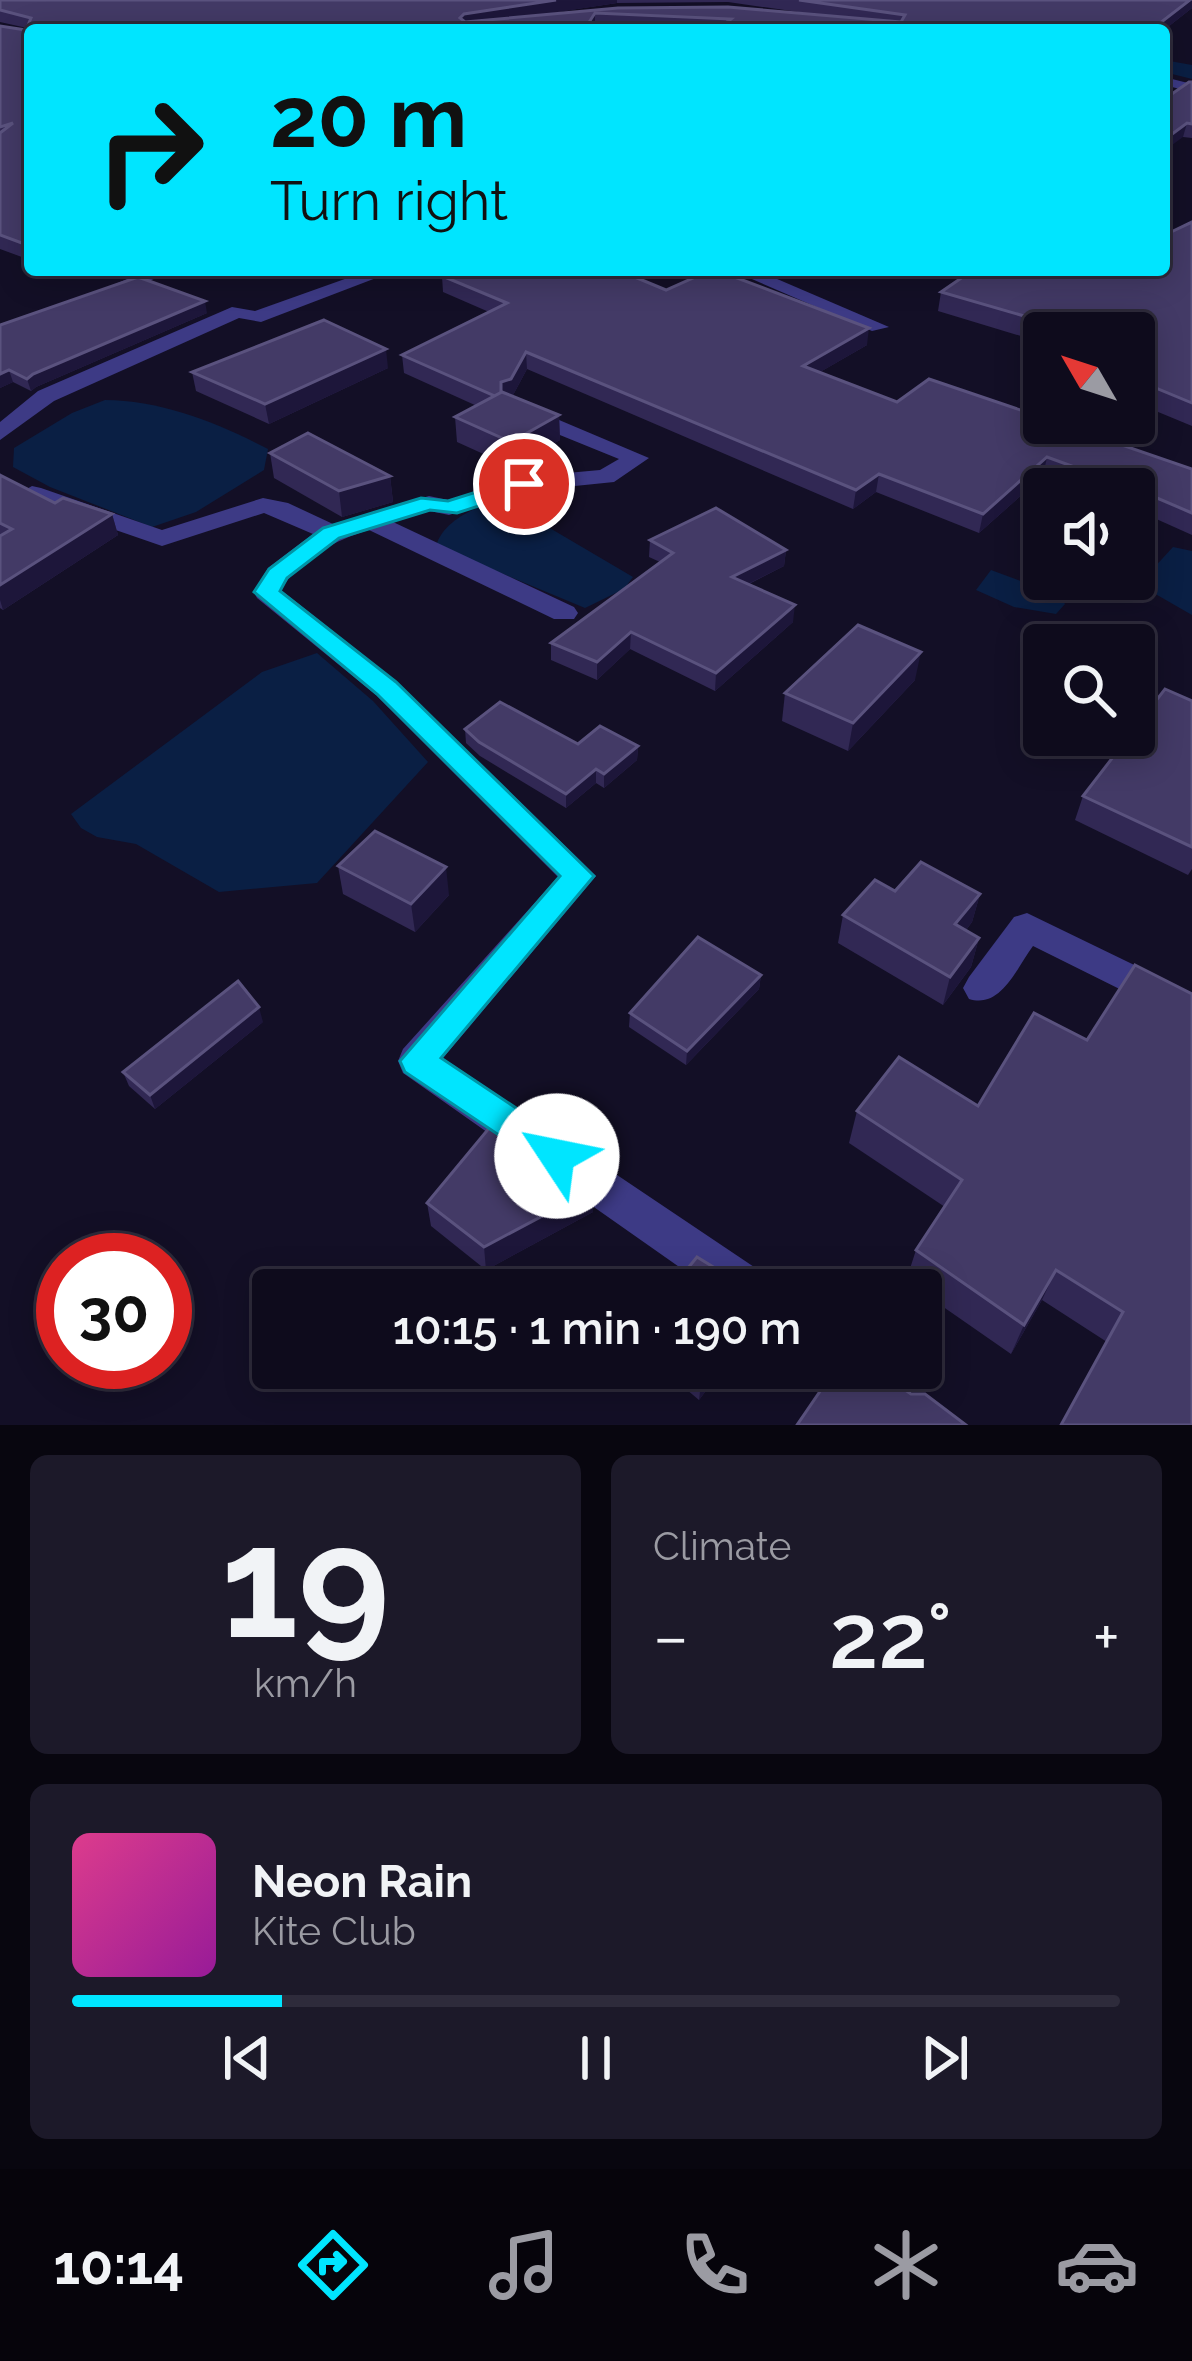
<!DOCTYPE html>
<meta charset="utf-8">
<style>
body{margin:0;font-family:Raleway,sans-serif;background:#1c1929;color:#f1f3f6;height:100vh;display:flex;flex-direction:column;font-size:45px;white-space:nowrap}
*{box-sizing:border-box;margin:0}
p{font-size:39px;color:#9b9ba3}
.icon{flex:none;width:66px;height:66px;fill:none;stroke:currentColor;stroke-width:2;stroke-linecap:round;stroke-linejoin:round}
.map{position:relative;height:1425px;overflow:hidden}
.details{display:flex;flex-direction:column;gap:30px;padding:30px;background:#08060f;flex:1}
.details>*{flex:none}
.guide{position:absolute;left:24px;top:24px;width:1146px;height:252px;border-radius:12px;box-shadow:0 6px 30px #0003,0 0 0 3px #2e2b3b;background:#00e5ff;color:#111;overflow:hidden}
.needle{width:78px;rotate:309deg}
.tools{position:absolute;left:1023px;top:312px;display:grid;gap:24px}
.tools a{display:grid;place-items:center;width:132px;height:132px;border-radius:12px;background:#0e0b1c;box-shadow:0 6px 30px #0003,0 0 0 3px #2e2b3b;font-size:60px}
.speed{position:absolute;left:36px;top:1233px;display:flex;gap:24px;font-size:60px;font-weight:700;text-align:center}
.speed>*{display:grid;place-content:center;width:156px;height:156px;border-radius:50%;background:#0e0b1c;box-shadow:0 6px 30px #0003,0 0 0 3px #2e2b3b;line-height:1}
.speed .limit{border:18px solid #d22;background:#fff;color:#111}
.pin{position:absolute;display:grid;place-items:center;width:102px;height:102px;color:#fff;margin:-51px;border:6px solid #fff;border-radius:50%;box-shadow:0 3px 12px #0007}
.me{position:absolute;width:132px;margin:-66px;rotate:304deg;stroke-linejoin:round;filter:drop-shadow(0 0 9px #0008)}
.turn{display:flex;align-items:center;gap:42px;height:252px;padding:0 48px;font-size:54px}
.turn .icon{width:156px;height:156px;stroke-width:2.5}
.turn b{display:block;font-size:84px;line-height:102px}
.big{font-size:90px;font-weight:600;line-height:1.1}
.details .tile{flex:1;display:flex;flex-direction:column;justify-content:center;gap:18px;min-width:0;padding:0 42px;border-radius:18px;background:#1c1929}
.details .dial{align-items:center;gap:0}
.dial b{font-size:156px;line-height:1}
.song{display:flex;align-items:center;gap:36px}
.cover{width:144px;height:144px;border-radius:18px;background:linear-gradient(135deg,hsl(330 70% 55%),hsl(300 70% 35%))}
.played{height:12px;border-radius:6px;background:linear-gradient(90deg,#00e5ff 20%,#2e2b3b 20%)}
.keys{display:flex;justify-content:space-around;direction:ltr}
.heat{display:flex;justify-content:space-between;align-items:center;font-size:66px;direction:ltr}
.details .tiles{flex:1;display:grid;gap:30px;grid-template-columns:1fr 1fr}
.tile:last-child{grid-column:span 2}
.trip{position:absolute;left:252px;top:1269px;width:690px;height:120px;border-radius:12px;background:#0e0b1c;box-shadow:0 6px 30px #0003,0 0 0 3px #2e2b3b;font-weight:600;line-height:120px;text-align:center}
.tabs{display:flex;height:192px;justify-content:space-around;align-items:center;background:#06040b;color:#9b9ba3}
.tabs .icon{width:84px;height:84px}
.tabs .current{color:#00e5ff}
.tabs b{font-size:54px;color:#f1f3f6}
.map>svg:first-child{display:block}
.water{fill:#0a1f44}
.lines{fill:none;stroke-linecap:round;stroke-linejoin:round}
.canal{fill:#0a1f44;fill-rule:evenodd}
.street{fill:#3d3a85;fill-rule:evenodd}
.wall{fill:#312854;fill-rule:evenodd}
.shaded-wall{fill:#1d163a}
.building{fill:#433a66;stroke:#5a527e;stroke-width:3}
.route{fill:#00e5ff;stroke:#0095a6;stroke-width:3}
</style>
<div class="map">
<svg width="1192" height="1425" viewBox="0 0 1192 1425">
<rect width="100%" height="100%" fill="#130f26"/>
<!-- water -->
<g class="water">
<path d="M105,400c56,0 113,23 163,49l-4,21 -68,42 -44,15 -102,-40 -37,-20 1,-19 58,-35z"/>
<path d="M479,507l52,10 102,60 -9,12 -39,19 -149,-62c5,-19 26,-32 43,-39z"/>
<path d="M1173,547l19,4v64l-47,-27 6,-17z"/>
<path d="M991,570l67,25 7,9 -9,10 -42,-7 -38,-17z"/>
<path d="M317,653l56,48 55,61 -111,121 -98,9 -83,-48 -39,-7 -16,-9 -10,-14 191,-142z"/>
</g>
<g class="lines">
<!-- canal -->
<path class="canal" d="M1164,60l28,5v14l-28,-7z"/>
<!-- street -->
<g class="street">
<path d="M1164,77l28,7v8l-28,-7z"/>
<path d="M149,270h26l-64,27 -17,-4z"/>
<path d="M370,270h27l-136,52 -22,-4 -185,83 -54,39v-18l38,-31 194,-84 23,4z"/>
<path d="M731,270h25l133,57 -17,4z"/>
<path d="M526,406l123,52 -35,24 -88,9 -77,24 -19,-4 -37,11 181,85 4,6 -4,6h-20l-185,-89c-32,9 -71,30 -88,60l115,91 200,195 -153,182 323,217 6,15h-60l-309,-217 -5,-12 5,-12 155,-172 -182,-182 -119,-97 -3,-6 14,-24 45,-34 -49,-21 -102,33 -139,-48 -3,-5 12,-7 9,2 121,42 101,-32 25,5 45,21 96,-28 19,4 75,-23 77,-7 19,-11 -101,-41v-10z"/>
<path d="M1027,913l165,80v32l-159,-79c-17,23 -32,63 -64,53l-6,-11 6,-11 45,-60z"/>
</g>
</g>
<!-- wall -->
<g class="wall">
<path d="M0,0h1192v8l-28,22h-466l-103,-5 -3,5h-562v230l-30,-11v-223l26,4 1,-2 -27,-6zM728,2l91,13 -91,-8 -205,10 94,-14z"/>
<path d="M1192,82v56l-9,-1 -14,-41z"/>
<path d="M1192,222v204l-58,-24v-69h-90v10l-106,-32 3,-19 225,-61 5,1z"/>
<path d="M442,276l224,14 201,55 -47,27 77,30 295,67v66l-58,-26v-20h-55l-36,-13 -64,57 -103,-41 -23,17 -326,-140 -15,28 47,18 1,25 -48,27 -55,-25 -2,-25 22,-11 -73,-33 -2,-18 87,-43 -46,-20z"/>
<path d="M207,313l-171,74 -5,4 -18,-9 -13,6v-63z"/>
<path d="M388,368l-119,56 -73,-33 -4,-19z"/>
<path d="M270,453l120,23 3,26 -51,15 -68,-39z"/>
<path d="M0,475l55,28 57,11 6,21 -115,75 -3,-2z"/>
<path d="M650,540l136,10 -2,16 -35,18 44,38 -78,69 -85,-42 -33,31 -46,-20v-17l109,-81 -11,-5z"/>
<path d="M915,680l-67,71 -66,-30 3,-28z"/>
<path d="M1192,701v168l-4,6 -113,-55 8,-24z"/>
<path d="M465,729l113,15 60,2 -1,14 -33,28 -8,-5 -30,25 -86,-52 -14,-13z"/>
<path d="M338,866l111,29 -34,37 -72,-38z"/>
<path d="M895,891l85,3 -8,28 -6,8 13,8 -8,29 -28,38 -105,-62 5,-28z"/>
<path d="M761,975l-2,14 -73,76 -57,-38 1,-14z"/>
<path d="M1034,1013l158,412 -85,-83 -65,-42 -31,54 -105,-73 10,-31 29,-43 -96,-64 8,-32 121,-5z"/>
<path d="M263,1022l-108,87 -26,-23 -6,-14z"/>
<path d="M593,1189v23l-107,58 -55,-44 -4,-23z"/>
<path d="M414,1368h40l-16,19z"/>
<path d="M661,1368h62l-24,32z"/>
</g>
<!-- shaded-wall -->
<g class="shaded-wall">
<path d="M556,0h61v3l-153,23 -4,-8 4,-4z"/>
<path d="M1190,0h2v8l-28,22h-13z"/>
<path d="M595,13v12l-3,5h-8z"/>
<path d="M1187,123l-4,14 -19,14v-11z"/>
<path d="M205,301l2,12 -171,74 -5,4 -4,-12 6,-5z"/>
<path d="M869,328l-2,17 -66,38 2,-17z"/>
<path d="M386,349l2,19 -119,56 -4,-20z"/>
<path d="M526,352l1,17 -15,28 -11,3v-18z"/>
<path d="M9,370l4,12 -13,6v-14z"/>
<path d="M559,415l1,25 -48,27 -1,-25z"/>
<path d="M1047,457l-4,19 -64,57 4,-19z"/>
<path d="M879,474l-3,18 -23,17 3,-19z"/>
<path d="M390,476l3,26 -51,15 -3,-26z"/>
<path d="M112,514l6,21 -115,75 -3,-10v-15z"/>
<path d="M786,550l-2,16 -54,27 2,-16z"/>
<path d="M795,605l-2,17 -78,69 1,-18z"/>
<path d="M631,632l-1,17 -33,31v-18z"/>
<path d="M921,652l-6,28 -67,71 5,-28z"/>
<path d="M638,746l-1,14 -33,28v-14z"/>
<path d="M596,769v14l-30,25v-14z"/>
<path d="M446,867l3,28 -34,37 -4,-28z"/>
<path d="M980,894l-8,28 -24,31 7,-29z"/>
<path d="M979,938l-8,29 -28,38 7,-28z"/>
<path d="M761,975l-2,14 -73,76 1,-14z"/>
<path d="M259,1007l4,15 -108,87 -5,-14z"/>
<path d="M593,1189v23l-107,58 -2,-23z"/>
<path d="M1056,1270l-14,30 -31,54 13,-29z"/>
<path d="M441,1368h13l-16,19 -2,-13z"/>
<path d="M708,1368h15l-24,32 3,-25z"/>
</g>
<!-- building -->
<g class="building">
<path d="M0,0h556l-92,14 -4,4 5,4 153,-14 110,-1 173,15 4,-7 -106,-15h391l-39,30h-434l14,-11 -136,-6 -11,17h-554v216l-30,-11v-102l13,-10 -13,4v-101l26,4 5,-12 -31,-8z"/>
<path d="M1189,82h3v42l-5,-1 -23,17v-51l5,7z"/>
<path d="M1192,222v181l-58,-24v-46h-60l2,-2 -135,-39 32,-22h191v-47l2,8 5,1z"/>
<path d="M455,270h163l48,20 45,-20h5l153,58 -66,38 94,36 32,-23 115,39v5h14l134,46v44l-49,-21 -96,-35 -64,57 -104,-40 -23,16 -330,-138 -15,27 -10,3v11l-6,3 -93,-41 105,-52 -65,-27z"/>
<path d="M138,277l67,24 -172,73 -6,5 -18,-9 -9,4v-49z"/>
<path d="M324,320l62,29 -121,55 -73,-32z"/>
<path d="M502,392l57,23 -48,27 -56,-25z"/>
<path d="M308,433l82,43 -51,15 -69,-38z"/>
<path d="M0,475l55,28 8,-5 49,16 -112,71v-49l12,-7 -12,-6z"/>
<path d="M716,508l70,42 -54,27 63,28 -79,68 -85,-41 -34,30 -46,-19 122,-90 -23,-13z"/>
<path d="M858,625l63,27 -68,71 -68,-30z"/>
<path d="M1165,689l27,12v146l-109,-51 47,-61h4v-6z"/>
<path d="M500,702l78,42 22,-18 38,20 -34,28 -8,-5 -30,25 -87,-52 -14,-13z"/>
<path d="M375,831l71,36 -35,37 -73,-38z"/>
<path d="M921,862l59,32 -25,30 24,14 -29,39 -107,-62 32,-35 20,11z"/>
<path d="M698,937l63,38 -74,76 -57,-38z"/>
<path d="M1135,965l57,29v431h-131l62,-113 -67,-42 -32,55 -108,-75 46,-70 -105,-69 42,-54 79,49 56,-93 53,27z"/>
<path d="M238,981l21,26 -109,88 -27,-23z"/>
<path d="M495,1121l98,68 -109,58 -57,-44z"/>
<path d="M697,1257l18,11h23l29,22h-97z"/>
<path d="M693,1368h15l-6,7z"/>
<path d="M836,1368h37l38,26h14l41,31h-169z"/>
</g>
<!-- route -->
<path class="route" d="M524,477l10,7 -3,5 -74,24 -27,-3 -91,28 -52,40 -7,13 116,91 198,194 -153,182 129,86 6,12 -6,13 -13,5 -152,-102 -5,-11 160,-185 -183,-182 -123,-102 15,-23 54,-41 98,-30 27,3z"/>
</svg>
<div class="tools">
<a><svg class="needle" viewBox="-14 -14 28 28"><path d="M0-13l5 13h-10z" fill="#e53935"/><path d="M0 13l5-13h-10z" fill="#9b9ba3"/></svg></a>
<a><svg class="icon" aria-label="sound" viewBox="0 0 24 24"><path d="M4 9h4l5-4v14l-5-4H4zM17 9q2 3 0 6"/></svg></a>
<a><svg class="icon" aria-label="search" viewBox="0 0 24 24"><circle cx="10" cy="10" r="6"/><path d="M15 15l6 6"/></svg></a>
</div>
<div class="speed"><div class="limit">30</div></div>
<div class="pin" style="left:524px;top:484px;background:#d93025"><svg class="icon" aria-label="arrive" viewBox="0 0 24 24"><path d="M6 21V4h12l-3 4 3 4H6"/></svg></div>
<svg class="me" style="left:557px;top:1156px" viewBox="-20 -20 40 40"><circle r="19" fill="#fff"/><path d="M0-13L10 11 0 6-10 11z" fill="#00e5ff"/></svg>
<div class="trip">10:15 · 1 min · 190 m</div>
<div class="guide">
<div class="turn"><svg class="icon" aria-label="right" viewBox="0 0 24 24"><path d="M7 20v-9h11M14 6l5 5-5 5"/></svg><div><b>20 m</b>Turn right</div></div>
</div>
</div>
<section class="details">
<div class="tiles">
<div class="tile dial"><b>19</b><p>km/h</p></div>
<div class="tile"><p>Climate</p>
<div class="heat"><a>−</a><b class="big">22°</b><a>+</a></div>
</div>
<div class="tile">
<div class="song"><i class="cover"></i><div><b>Neon Rain</b><p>Kite Club</p></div></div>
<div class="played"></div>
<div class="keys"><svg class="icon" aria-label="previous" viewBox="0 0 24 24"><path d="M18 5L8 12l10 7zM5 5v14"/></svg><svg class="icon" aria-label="pause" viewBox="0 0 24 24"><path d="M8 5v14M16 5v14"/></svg><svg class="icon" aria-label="next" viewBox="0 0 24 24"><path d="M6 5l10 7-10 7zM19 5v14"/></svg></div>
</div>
</div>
</section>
<nav class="tabs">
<b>10:14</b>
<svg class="icon current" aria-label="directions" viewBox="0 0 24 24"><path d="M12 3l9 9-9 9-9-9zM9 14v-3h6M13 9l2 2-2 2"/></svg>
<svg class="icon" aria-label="music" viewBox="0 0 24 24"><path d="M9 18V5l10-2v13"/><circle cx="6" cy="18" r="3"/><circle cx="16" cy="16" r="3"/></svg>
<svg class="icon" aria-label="phone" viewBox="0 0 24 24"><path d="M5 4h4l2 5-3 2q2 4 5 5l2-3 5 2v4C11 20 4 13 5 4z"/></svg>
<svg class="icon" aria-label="climate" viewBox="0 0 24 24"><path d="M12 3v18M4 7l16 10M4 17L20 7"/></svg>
<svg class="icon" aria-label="car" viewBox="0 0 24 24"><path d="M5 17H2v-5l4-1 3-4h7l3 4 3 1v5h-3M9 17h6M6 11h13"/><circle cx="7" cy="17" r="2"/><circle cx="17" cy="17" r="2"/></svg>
</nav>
